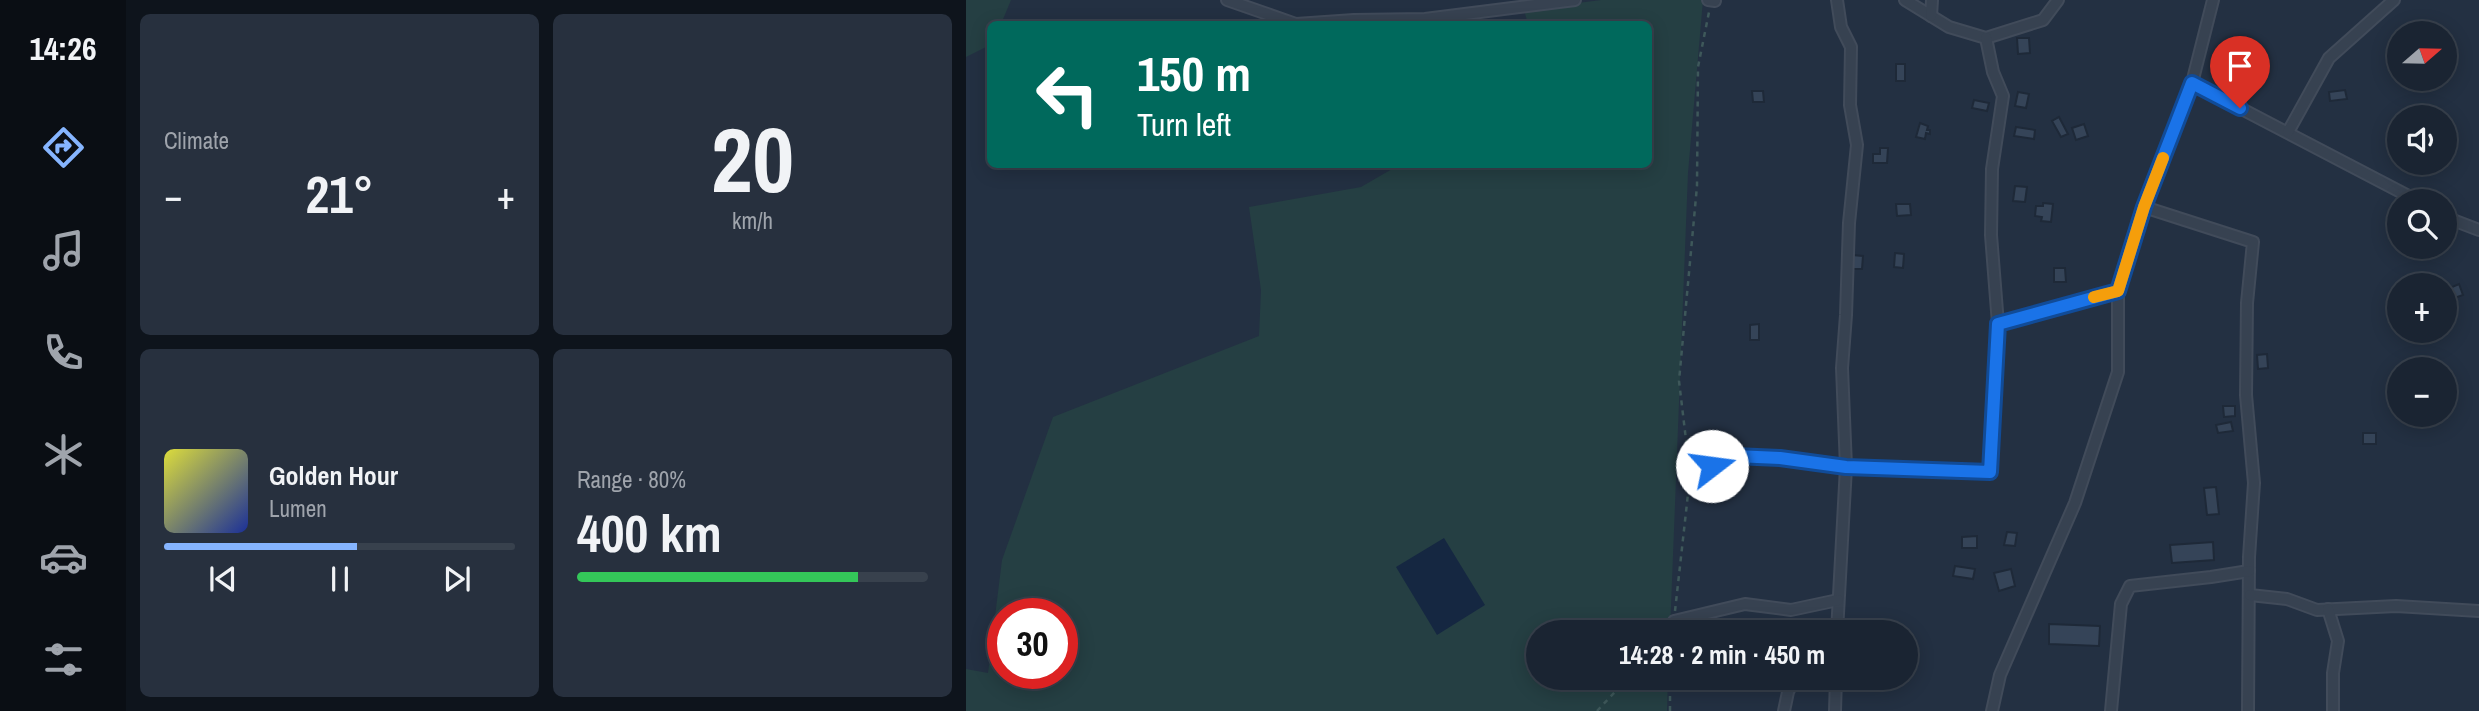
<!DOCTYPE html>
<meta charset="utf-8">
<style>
body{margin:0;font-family:"Archivo Narrow",sans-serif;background:#27303e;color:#f1f3f6;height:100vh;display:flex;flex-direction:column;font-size:26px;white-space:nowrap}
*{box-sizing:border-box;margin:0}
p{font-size:23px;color:#9fa4ac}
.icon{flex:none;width:38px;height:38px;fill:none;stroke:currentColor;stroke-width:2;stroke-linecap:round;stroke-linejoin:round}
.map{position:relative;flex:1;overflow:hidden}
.details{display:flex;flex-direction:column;gap:14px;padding:14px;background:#0e141c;width:840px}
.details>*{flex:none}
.hud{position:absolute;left:21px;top:21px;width:665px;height:147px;border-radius:10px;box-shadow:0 4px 18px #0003,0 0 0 2px #38414d;background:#00695c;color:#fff;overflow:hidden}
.needle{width:46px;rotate:70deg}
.buttons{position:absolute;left:1421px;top:21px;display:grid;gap:14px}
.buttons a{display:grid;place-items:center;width:70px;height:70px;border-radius:50%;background:#1a2432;box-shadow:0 4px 18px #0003,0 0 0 2px #38414d;font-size:35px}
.speed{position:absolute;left:21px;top:598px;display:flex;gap:14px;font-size:35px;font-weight:700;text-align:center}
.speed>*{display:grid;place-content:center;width:91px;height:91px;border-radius:50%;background:#1a2432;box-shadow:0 4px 18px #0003,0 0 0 2px #38414d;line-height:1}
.speed .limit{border:10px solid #d22;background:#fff;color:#111}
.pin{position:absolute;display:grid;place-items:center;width:60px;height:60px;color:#fff;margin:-72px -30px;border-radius:50% 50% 50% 0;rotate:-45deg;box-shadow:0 0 7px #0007}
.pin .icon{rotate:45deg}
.me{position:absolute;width:77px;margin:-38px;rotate:75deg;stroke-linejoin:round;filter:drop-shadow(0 0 5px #0008)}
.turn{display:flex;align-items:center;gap:24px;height:147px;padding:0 35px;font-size:32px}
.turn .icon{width:91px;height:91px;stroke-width:2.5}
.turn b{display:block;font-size:49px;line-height:60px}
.big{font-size:52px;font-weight:700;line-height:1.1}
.details .widget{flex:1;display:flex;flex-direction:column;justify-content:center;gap:10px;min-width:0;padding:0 24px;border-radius:10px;background:#27303e}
.details .dial{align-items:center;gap:0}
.dial b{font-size:91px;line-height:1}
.song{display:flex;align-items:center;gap:21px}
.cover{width:84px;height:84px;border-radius:10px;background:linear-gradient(135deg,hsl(60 70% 55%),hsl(230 70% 35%))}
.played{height:7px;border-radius:4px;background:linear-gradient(90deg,#86b5ff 55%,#38414d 55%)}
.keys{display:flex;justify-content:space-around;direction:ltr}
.heat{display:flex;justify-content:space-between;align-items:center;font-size:38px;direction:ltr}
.charge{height:10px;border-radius:5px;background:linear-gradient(90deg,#34c759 80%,#38414d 0)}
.details .tiles{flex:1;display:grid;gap:14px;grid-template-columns:repeat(2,1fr)}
.trip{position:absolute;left:560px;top:620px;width:392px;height:70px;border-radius:35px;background:#1a2432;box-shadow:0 4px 18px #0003,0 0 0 2px #38414d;font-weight:700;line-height:70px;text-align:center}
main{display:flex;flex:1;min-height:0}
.tab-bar{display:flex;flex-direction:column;width:126px;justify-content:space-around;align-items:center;background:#0a0e14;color:#9fa4ac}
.tab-bar .icon{width:49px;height:49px}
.tab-bar .active{color:#86b5ff}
.tab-bar b{font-size:32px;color:#f1f3f6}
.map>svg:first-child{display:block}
.green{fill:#253f43;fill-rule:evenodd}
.water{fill:#152741}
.building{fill:#354458;stroke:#1e2938;stroke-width:2}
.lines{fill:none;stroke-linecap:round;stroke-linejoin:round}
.minor-casing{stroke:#414b5a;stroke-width:14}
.path{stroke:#3e585a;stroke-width:2.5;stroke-dasharray:5 5;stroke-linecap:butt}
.minor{stroke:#374251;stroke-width:10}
.route-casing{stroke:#114b97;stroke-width:18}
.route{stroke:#1a73e8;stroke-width:12}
.slow{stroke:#f59e0b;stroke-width:12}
</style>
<main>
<nav class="tab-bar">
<b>14:26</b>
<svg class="icon active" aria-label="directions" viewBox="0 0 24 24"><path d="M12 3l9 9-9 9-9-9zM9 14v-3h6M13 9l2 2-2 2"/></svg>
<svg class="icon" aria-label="music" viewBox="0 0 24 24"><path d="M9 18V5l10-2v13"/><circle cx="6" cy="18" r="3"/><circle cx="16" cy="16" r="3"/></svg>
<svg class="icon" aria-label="phone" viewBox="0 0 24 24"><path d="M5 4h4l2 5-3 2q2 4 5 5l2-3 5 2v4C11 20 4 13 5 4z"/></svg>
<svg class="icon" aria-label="climate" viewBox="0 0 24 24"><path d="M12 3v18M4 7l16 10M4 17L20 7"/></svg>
<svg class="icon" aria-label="car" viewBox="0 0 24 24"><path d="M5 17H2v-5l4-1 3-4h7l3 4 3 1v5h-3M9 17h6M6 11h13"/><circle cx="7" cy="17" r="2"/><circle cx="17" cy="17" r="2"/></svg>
<svg class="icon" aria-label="filters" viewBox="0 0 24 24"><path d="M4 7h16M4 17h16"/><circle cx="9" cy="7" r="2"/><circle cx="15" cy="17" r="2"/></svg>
</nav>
<section class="details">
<div class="tiles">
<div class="widget"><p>Climate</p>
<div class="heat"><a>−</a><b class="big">21°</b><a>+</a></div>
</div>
<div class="widget dial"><b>20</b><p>km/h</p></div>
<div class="widget">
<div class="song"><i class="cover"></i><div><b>Golden Hour</b><p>Lumen</p></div></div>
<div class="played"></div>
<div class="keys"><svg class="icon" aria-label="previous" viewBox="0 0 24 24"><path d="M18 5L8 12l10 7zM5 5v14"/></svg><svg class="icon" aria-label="pause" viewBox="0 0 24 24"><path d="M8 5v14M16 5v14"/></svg><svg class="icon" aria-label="next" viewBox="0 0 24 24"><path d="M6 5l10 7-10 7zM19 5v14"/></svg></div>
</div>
<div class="widget"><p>Range · 80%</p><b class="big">400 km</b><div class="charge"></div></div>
</div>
</section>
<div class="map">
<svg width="1513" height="711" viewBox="0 0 1513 711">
<rect width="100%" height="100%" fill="#233042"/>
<!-- green -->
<g class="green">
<path d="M0,0h45l-10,24h-11v21l-24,12z"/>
<path d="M635,0h102l-15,173 -18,459h-132v45h130l-1,34h-701v-42l22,4 14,-113 51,-143 206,-81 2,-46 -12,-83 112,-20 38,-22 249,-1v-140h-120l-4,-14zM37,614h59v60h-59z"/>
</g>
<!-- water -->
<path class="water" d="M478,538l41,67 -48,30 -41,-68z"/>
<!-- building -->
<g class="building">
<path d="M1051,38h12l1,15 -12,1z"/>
<rect x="930" y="64" width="9" height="17"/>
<path d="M1379,90l2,9 -17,2 -1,-9z"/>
<path d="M786,91h11l1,11h-11z"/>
<path d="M1052,92l11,2 -3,14 -11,-2z"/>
<path d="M1008,100l15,3 -2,8 -15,-3z"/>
<path d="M1093,117l9,17 -7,3 -9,-16z"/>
<path d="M954,123l8,3 -1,4h3v4l-4,-1 -1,6 -9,-2z"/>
<path d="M1118,124l4,12 -12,4 -4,-12z"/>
<path d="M1050,127l19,3 -1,9 -20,-3z"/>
<path d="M914,148h8l-1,15h-14v-9h7z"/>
<path d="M1049,186l12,1 -2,15 -12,-1z"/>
<path d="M1077,203l10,1 -2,18 -10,-1 1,-4 -7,-1 1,-10h7z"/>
<path d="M930,204h14l1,11 -14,1z"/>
<path d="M929,253l9,1 -1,14 -9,-1z"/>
<path d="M886,255l11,1 -1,13h-10z"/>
<path d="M1088,268h11l1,14h-12z"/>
<path d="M1493,284l4,11 -14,5 -4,-10z"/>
<path d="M793,324v16h-9v-15z"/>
<path d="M1301,354l1,14 -10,1 -1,-14z"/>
<path d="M1257,406h12v10l-11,1z"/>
<path d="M1265,422l2,9 -15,2 -2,-8z"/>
<rect x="1397" y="433" width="13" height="11"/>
<path d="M1250,487l3,27 -12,1 -3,-27z"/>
<path d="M1041,532l10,1 -2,13 -11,-1z"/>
<path d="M1011,536v12h-15v-11z"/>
<path d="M1247,542l1,18 -42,3 -2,-18z"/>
<path d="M989,566l20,3 -2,10 -20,-3z"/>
<path d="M1045,569l4,17 -16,5 -5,-18z"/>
<path d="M1083,624l51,2 -1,20 -50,-2z"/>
</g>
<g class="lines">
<defs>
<g id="minor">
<path d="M261,0l69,24 58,-4 71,-1 150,-19"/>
<path d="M742,0l7,1"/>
<path d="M871,0l4,27 10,20 -1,58 7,40 -8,78 -3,92 -4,53 4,99 -9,165"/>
<path d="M939,0l44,27 37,11 57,-18 15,-20"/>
<path d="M965,16l1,-16"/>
<path d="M1226,83l226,118"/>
<path d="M1322,132l41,-74 65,-58"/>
<path d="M1178,207l109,35 -6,61 -1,92 8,88 -5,74 -1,154"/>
<path d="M1479,217l34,13"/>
<path d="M1032,324l120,-33"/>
<path d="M724,475l45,-19 45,2 66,9 144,5 8,-148 -7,-89 1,-66 11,-73 -10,-24 -7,-34"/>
<path d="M1284,595l37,4 30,11 79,-4 83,5"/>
<path d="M1362,609l10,32 -5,32v38"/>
<path d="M708,621l71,-17 46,6 47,-10"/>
<path d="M818,711l4,-19 7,-15"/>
<path d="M869,711l1,-34"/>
<path d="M1026,711l8,-36 75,-172 43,-131v-81l26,-84 48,-124 21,-83"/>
<path d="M1145,711l10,-107 9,-18 81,-9 38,-6"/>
</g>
</defs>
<!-- minor casing -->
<use href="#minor" class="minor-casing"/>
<!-- path -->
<g class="path">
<path d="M723,465l-10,-84 18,-195 1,-119 11,-55"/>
<path d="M709,611l14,-126"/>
<path d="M631,711l32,-34"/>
<path d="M704,711v-34"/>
</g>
<!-- minor -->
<use href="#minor" class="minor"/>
</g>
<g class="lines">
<defs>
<path id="route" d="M746,466l23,-10 45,2 66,9 144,5 8,-148 120,-33 26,-84 48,-124 48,25"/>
</defs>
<!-- route casing -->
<use href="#route" class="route-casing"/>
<!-- route -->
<use href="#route" class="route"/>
<!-- slow -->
<path class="slow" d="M1128,297l24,-6 26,-84 19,-49"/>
</g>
</svg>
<div class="buttons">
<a><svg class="needle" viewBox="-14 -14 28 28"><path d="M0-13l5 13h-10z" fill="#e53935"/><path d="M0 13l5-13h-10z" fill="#9fa4ac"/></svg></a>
<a><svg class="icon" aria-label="sound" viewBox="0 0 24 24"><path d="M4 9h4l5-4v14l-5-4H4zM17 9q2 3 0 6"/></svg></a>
<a><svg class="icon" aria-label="search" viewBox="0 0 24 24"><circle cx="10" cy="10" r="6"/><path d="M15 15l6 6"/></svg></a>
<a>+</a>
<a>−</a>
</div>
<div class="speed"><div class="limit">30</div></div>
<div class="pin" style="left:1274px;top:108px;background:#d93025"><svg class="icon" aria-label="arrive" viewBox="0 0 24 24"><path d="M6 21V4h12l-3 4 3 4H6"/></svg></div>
<svg class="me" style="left:746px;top:466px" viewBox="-20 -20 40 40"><circle r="19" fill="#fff"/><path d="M0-13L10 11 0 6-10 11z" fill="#1a73e8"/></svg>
<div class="trip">14:28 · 2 min · 450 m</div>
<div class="hud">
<div class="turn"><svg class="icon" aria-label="left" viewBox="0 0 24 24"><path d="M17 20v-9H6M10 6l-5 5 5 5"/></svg><div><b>150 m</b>Turn left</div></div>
</div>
</div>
</main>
